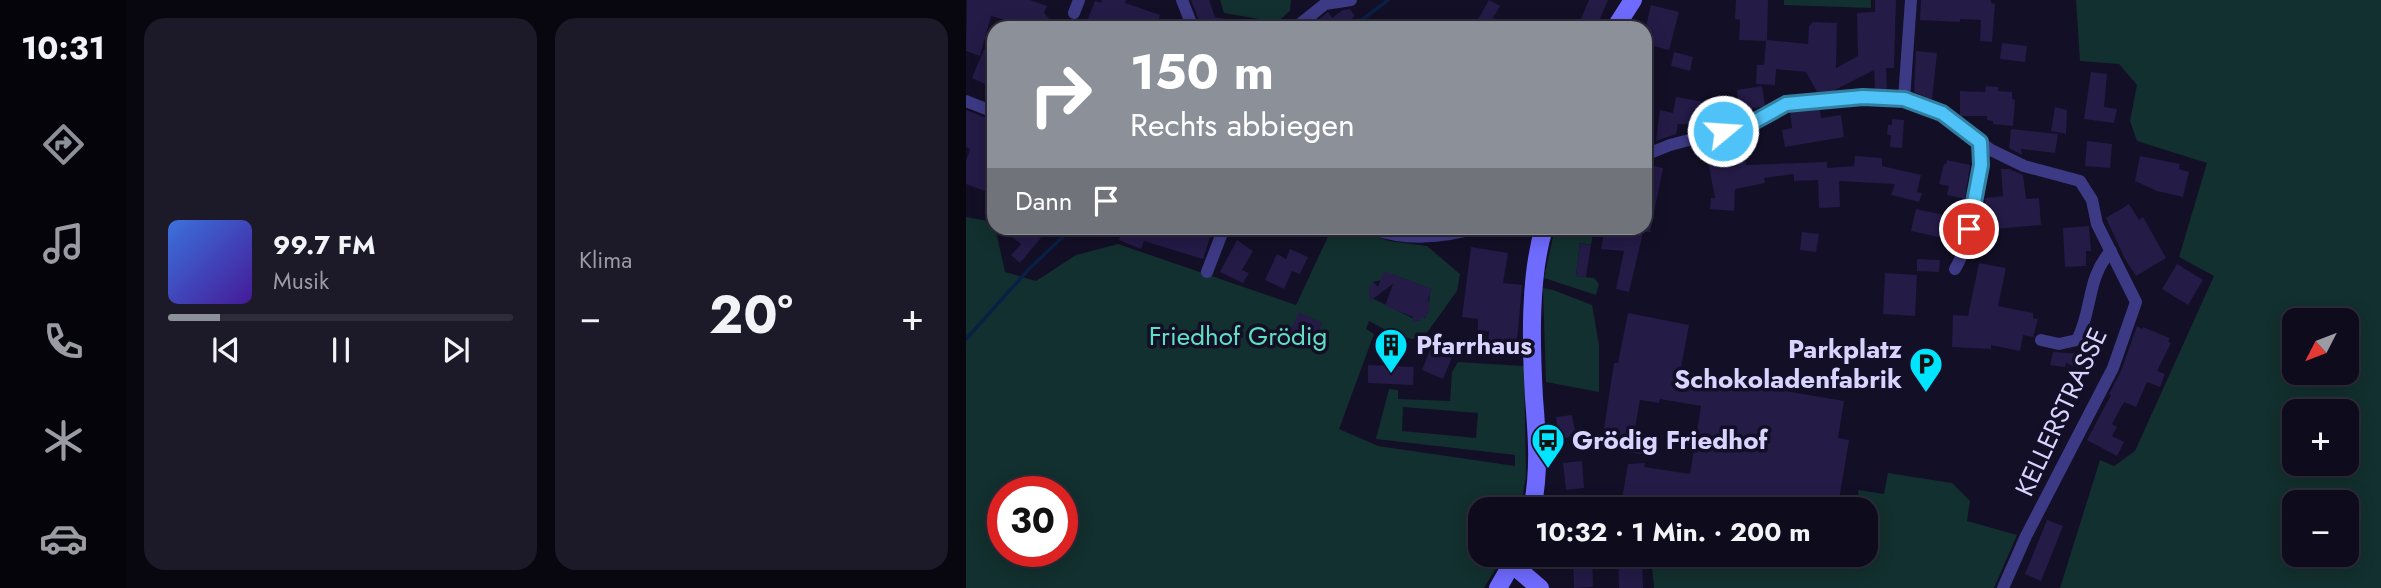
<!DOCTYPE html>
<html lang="de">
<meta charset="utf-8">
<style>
body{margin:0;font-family:Jost,sans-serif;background:#1c1929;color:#f1f3f6;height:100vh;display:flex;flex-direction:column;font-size:26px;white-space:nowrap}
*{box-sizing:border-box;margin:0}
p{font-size:23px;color:#9b9ba3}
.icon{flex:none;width:38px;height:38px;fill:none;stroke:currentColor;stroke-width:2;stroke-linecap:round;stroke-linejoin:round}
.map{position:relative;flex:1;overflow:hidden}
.details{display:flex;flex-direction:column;gap:18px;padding:18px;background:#08060f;width:840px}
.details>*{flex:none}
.guide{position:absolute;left:21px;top:21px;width:665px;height:214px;border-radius:21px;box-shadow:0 4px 18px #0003,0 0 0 2px #2e2b3b;background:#8c9099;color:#fff;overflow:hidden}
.needle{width:46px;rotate:228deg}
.buttons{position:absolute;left:1316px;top:308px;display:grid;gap:14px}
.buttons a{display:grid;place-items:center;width:77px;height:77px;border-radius:14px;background:#0e0b1c;box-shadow:0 4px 18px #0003,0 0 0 2px #2e2b3b;font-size:35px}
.speed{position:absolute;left:21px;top:476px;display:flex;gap:14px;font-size:35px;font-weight:700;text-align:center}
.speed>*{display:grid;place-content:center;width:91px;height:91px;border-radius:50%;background:#0e0b1c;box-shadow:0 4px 18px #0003,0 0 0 2px #2e2b3b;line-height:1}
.speed .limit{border:10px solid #d22;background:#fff;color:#111}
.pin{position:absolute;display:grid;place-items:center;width:60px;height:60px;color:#fff;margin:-30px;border:4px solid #fff;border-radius:50%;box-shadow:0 2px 7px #0007}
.me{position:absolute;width:77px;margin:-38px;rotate:72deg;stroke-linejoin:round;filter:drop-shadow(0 0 5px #0008)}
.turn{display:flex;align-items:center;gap:24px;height:147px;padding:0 28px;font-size:32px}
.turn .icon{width:91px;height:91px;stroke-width:2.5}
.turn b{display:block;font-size:49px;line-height:60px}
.then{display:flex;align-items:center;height:66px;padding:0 28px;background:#0003;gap:14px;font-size:26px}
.big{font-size:52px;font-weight:700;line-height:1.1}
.details .tile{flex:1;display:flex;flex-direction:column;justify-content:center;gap:10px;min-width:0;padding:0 24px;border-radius:21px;background:#1c1929}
.song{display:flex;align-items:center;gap:21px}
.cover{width:84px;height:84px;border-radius:10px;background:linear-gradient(135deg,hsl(220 70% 55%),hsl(260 70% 35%))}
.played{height:7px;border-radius:4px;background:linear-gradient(90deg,#8c9099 15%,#2e2b3b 15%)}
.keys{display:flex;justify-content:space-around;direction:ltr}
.heat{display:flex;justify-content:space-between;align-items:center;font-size:38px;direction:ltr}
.details .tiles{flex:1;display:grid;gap:18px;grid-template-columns:repeat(2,1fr)}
.trip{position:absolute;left:502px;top:497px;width:410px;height:70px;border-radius:21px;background:#0e0b1c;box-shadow:0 4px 18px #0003,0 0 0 2px #2e2b3b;font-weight:700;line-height:70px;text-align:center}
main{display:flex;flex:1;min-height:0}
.tabs{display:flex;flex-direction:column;width:126px;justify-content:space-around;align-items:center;background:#06040b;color:#9b9ba3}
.tabs .icon{width:49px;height:49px}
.tabs .selected{color:#8c9099}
.tabs b{font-size:32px;color:#f1f3f6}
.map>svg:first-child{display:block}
.green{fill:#12302f;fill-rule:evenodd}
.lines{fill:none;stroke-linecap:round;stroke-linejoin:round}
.stream{stroke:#0a1f44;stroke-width:3.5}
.building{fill:#241b47}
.street{stroke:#3d3a85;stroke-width:12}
.secondary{stroke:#6f6bff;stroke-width:18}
.route-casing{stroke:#337fa1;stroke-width:18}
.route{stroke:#4fc3f7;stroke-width:12}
.labels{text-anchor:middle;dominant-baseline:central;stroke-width:7;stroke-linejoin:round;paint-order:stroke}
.park-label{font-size:26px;fill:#5fe0c0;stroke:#130f26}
.poi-label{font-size:26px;font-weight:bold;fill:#d9d4ff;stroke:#130f26;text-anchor:start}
.street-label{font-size:26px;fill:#d9d4ff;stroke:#130f26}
</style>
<main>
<nav class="tabs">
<b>10:31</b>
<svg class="icon selected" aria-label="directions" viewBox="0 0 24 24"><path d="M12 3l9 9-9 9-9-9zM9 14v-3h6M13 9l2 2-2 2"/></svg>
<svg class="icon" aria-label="music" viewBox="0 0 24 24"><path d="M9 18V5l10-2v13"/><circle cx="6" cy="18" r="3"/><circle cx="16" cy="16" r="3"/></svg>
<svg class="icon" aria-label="phone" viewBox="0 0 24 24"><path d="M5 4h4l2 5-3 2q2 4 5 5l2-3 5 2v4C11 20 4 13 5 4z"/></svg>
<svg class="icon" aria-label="climate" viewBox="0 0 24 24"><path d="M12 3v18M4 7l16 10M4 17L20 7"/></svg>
<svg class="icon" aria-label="car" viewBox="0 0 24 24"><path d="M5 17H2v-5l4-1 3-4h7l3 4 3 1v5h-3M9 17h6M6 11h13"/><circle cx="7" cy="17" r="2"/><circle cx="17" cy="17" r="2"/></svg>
</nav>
<section class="details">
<div class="tiles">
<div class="tile">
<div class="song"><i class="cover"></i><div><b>99.7 FM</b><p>Musik</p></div></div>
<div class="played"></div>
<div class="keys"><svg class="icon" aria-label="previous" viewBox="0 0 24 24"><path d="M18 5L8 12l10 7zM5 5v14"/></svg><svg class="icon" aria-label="pause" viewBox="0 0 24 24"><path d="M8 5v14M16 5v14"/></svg><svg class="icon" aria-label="next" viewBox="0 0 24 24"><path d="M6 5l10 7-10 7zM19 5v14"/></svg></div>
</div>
<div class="tile"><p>Klima</p>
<div class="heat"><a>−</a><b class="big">20°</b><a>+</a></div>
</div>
</div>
</section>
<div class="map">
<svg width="1415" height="588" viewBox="0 0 1415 588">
<rect width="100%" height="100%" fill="#130f26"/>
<!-- green -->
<g class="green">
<path d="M254,0h71l-1,11 -13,11 -53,-9z"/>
<path d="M818,0h87v8l-87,-3z"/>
<path d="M1110,0h305v588h-321l40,-128 14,6 21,-15 79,-175 -35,-19 28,-94 -70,-22 -7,-20 7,-36 -18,-21 -39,-3zM1328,320h53v53h-53zM1328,411h53v53h-53zM1328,502h53v53h-53z"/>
<path d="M0,217l28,5 11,50 31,9 40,-26 42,-11 178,61 36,-77h18l39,13 38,5 33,28 -3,17 -31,43 -13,5 -16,-3 -28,-15 -3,8 8,5 -35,95 39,17 137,20v-11l-139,-16 13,-50 9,1v9l52,2 2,-29 6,-10 66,4 2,111 -6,32h-40v46h24l-20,33h-518zM439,279l26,10c-3,10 0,20 -6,29l-5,-1 -2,4 -46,-23 -3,-7 4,-9 8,-2zM333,313l23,10 -11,25 -23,-10zM437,407l75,6 -2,25 -74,-7zM37,492h59v59h-59z"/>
<path d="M589,228h29l9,5 -2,12 -11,-2 -4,33 18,2 5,6 -3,11 -52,-17z"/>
<path d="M577,288l10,2 39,15 7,40v47l-53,-10z"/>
<path d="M922,473l64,10 18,18 -3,20 50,14 -23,53h-340l-3,-33h215v-46h-6l-2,-19 26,4z"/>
</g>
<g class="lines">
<!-- stream -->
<g class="stream">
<path d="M385,28l37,-28"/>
<path d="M0,339l63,-70 43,-41"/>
</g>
</g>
<!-- building -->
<g class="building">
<path d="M1,0h63l17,6 -3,7 14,15h-25l-42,-12 -11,40 -14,-5z"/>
<path d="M136,0h24l-1,3 35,12 -4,13h-72l11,-27 6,2z"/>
<path d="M225,0h18l6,17 34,6 -1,5h-46z"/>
<path d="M523,0l11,6 -7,12 25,10h-45z"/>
<path d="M623,0h19l-12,28h-19z"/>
<path d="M770,0h32l-1,40 41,4 1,-18 4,-4 24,1 -1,45 22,-12 -1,-43 18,-1v-12h21l-2,68h-8l1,21h-12l-1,-19 -41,21 -16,1 -11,-20 -30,-3 -1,16 -19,-1 1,-19h7l2,-24 -27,-1 1,-20 -5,-1z"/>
<path d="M955,0h70v3l4,1 -3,38 -12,-1 1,-21 -21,-1v3l-40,-2z"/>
<path d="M685,5l28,7 -10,38 -24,-6v-14z"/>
<path d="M384,9l5,7 -16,12h-30l19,-16 4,6 11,-8z"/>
<path d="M1036,43l25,3 -2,16 -25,-3z"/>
<path d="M18,49l10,3v36l-22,-10z"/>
<path d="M950,51l21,2 -5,47 -18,-8z"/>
<path d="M708,52l19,5 -3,14 -19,-5z"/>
<path d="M1125,72l16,2 -3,33 13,2 -3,14 -30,-4z"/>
<path d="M796,86l3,20 -25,5 -3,-21z"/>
<path d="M1020,86l12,1v4l14,1v7l3,1 -2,26 -20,-2v-3l-6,-1v-4h-27v-25l25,1z"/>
<path d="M710,97l39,7 -4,21 -33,-1 -2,10 -20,7 4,-31 13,3z"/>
<path d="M1089,107l12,3 -1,24 -15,-3z"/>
<path d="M0,110l28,11v59l-4,13 -24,-9v-23l4,-12 -4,-2z"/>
<path d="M854,110l1,8 20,-3 3,22 -59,10 -3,-17 10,-2 -2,-16z"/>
<path d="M926,119l12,1 -2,28 -12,-1 1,-12h-4l1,-10h4z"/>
<path d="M1045,129l47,5 -3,19 -34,-4 1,6 -13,-7z"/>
<path d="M781,137l3,15 -5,1 1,12 81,-3v6l27,-2 1,-10 27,2v8l39,9 -4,17 5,1 -3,9 -28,-7 4,-11 -56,-3 1,26 -21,1 -1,-28 -24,1v-7l-30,4 1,5 -30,6 -1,22 -24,-2 1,-11h4l-7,-37 16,-3 -3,-16z"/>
<path d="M1121,141l25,3 -2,24 -25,-2z"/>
<path d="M1174,156l40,8 -1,5 10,3 -6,25 -26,-6 -22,-10z"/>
<path d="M981,160l23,5 -5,34 -18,-4 2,-9 -10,-2 5,-20h2z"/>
<path d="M679,164l18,4 -13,64h-5z"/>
<path d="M1035,169h8l14,6 3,24 13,-1 2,27 -57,5 -1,9 -6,-1 4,-19 6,1 -2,-22 18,-2z"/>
<path d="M1163,204l10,16 4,-3 23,41 -30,18 -11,-17 -19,-41z"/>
<path d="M950,209l47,10 -4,17 -6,-1 -1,5 -41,-9z"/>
<path d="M1123,226l2,25h-5v15l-21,1 -2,-39z"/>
<path d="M54,228h29l-29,35 -9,-8 10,-11 -9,-7z"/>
<path d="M158,228h77l11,3 -9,28 -59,-18 -3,8 -22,-9z"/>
<path d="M665,228h13l-15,64 -13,-3 8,-38 -23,-2 3,-18 25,3z"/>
<path d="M836,232l17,2 -3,18 -16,-2z"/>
<path d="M271,240l16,11 -11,19 7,3 -6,10 -23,-11z"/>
<path d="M614,243l11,2 -5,32 -10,-1z"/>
<path d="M505,247l37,6 -5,30 19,2 -6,68 -28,-1 1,-21 -11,-1v-11l-16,-2z"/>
<path d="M324,249l18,8 -8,17 -8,-3 -8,18 -19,-9 12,-26 9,5z"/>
<path d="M951,259l23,1 -1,12 -22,-1z"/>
<path d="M1013,263l27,5 -8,38 35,7v5l5,1 -5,18 -10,-2 -3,16 -29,-6v4l-39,-2 1,-32 15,1z"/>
<path d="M1211,264l26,16 -15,25 -26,-16z"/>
<path d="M418,271l48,18 -4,10 2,8 -4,10 -14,6 1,-6 -28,-11 8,-22 -23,17 -1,-13 4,-6 5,5z"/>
<path d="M919,273l32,2 -2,41 -32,-2z"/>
<path d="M333,312l23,11 -11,25 -24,-10z"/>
<path d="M662,313l61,12 -9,48 164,28 -6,37 11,2 -11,66 -19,-4 -1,7h-134l-62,-10 6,-35 17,-1 -1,4 46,7 11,-68 -41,-7 -1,4 -19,-3 -6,33 15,2 -3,20 -45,-7 13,-85h4z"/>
<path d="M1171,326l5,3 1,-2 27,11 -2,4 3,1 -14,28 8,3 -5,13 -13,-5 -11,25 -12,-5 -12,22 5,3 -5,9 12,6 -7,14 -30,-16 24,-45 -2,-1 12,-23z"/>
<path d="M1123,335l16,7 -15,31 -24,-10 -1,4 -15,-2 3,-13 29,2z"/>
<path d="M467,342l22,8 -12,29 -21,-9z"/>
<path d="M402,365l46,2 -1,18 -45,-2z"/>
<path d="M606,415l4,21 -17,3 -3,-22z"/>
<path d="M616,461l2,27 -18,2 -3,-27z"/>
<path d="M1081,520l16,6 -22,55 -16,-7z"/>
<path d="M626,555l1,32 -19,1 -1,-32z"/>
<path d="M652,555h24l1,33h-24z"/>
</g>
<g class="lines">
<!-- street -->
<g class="street">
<path d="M216,0l11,28"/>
<path d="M108,13l5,-13"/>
<path d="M329,28l30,-24 26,-4"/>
<path d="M938,99l7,-99"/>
<path d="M0,101l28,11"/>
<path d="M679,155l25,-10 80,-21 36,-20 77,-7 41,2 38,14 49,37 33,16 56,15 12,19 5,24 39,78 -23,66 -87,168 -23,52"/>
<path d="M404,228c36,13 71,10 107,0"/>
<path d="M989,269c18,-30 26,-92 25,-127"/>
<path d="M241,272l17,-44"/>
<path d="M1075,340l18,4 18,-4c16,-30 9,-62 34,-89"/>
</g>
<!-- secondary -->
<g class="secondary">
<path d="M649,28l18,-28"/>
<path d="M566,509c8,-37 5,-74 2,-111 -3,-53 -5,-121 10,-170"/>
<path d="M547,565l27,23"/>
<path d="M532,588l19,-33"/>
</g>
</g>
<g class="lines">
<defs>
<path id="route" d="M757,131l27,-7 36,-20 77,-7 41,2 38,14 38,29 1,23 -12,64"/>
</defs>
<!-- route casing -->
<use href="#route" class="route-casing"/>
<!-- route -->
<use href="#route" class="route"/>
</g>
<!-- icons -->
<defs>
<symbol id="building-pin" viewBox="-11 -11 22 30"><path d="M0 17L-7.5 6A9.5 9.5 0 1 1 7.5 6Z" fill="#00e5ff" stroke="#130f26"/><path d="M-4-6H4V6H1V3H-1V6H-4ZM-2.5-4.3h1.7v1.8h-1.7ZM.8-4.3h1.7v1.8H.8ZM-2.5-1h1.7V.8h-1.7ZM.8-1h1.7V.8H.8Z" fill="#111"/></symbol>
<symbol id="parking-pin" viewBox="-11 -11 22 30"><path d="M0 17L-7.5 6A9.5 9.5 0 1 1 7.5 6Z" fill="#00e5ff" stroke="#130f26"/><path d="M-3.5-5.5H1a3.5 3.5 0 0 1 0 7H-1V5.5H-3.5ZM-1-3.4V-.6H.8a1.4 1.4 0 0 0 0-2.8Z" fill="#111"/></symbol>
<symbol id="bus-pin" viewBox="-11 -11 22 30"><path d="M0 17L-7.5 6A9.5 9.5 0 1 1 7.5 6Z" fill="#00e5ff" stroke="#130f26"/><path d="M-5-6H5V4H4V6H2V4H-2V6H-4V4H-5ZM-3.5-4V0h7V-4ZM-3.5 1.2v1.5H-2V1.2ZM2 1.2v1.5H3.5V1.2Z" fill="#111"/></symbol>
</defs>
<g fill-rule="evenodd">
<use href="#building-pin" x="406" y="326" width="38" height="52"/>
<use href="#parking-pin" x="941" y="345" width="38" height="52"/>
<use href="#bus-pin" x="563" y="421" width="38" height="52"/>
</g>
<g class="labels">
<!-- park labels -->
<g class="park-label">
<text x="272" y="336">Friedhof Grödig</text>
</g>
<!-- poi labels -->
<g class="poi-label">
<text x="450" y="345">Pfarrhaus</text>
<text x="936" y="349" text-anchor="end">Parkplatz<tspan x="936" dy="30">Schokoladenfabrik</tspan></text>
<text x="606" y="440">Grödig Friedhof</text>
</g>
<!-- street labels -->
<g class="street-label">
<text transform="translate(1095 412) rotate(-65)">KELLERSTRASSE</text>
</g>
</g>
</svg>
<div class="buttons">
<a><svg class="needle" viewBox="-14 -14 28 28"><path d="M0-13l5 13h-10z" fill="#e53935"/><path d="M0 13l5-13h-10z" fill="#9b9ba3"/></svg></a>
<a>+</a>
<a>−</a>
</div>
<div class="speed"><div class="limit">30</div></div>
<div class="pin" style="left:1003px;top:229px;background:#d93025"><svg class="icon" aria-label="arrive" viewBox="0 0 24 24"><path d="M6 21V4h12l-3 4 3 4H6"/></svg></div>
<svg class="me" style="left:757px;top:131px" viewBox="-20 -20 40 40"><circle r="17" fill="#4fc3f7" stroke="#fff" stroke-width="3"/><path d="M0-11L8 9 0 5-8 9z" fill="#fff"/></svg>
<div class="trip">10:32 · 1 Min. · 200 m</div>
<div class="guide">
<div class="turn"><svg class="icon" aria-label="right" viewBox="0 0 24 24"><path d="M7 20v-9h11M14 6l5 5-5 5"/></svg><div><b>150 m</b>Rechts abbiegen</div></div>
<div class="then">Dann<svg class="icon" aria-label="arrive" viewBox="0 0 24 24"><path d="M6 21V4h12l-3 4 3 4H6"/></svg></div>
</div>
</div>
</main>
